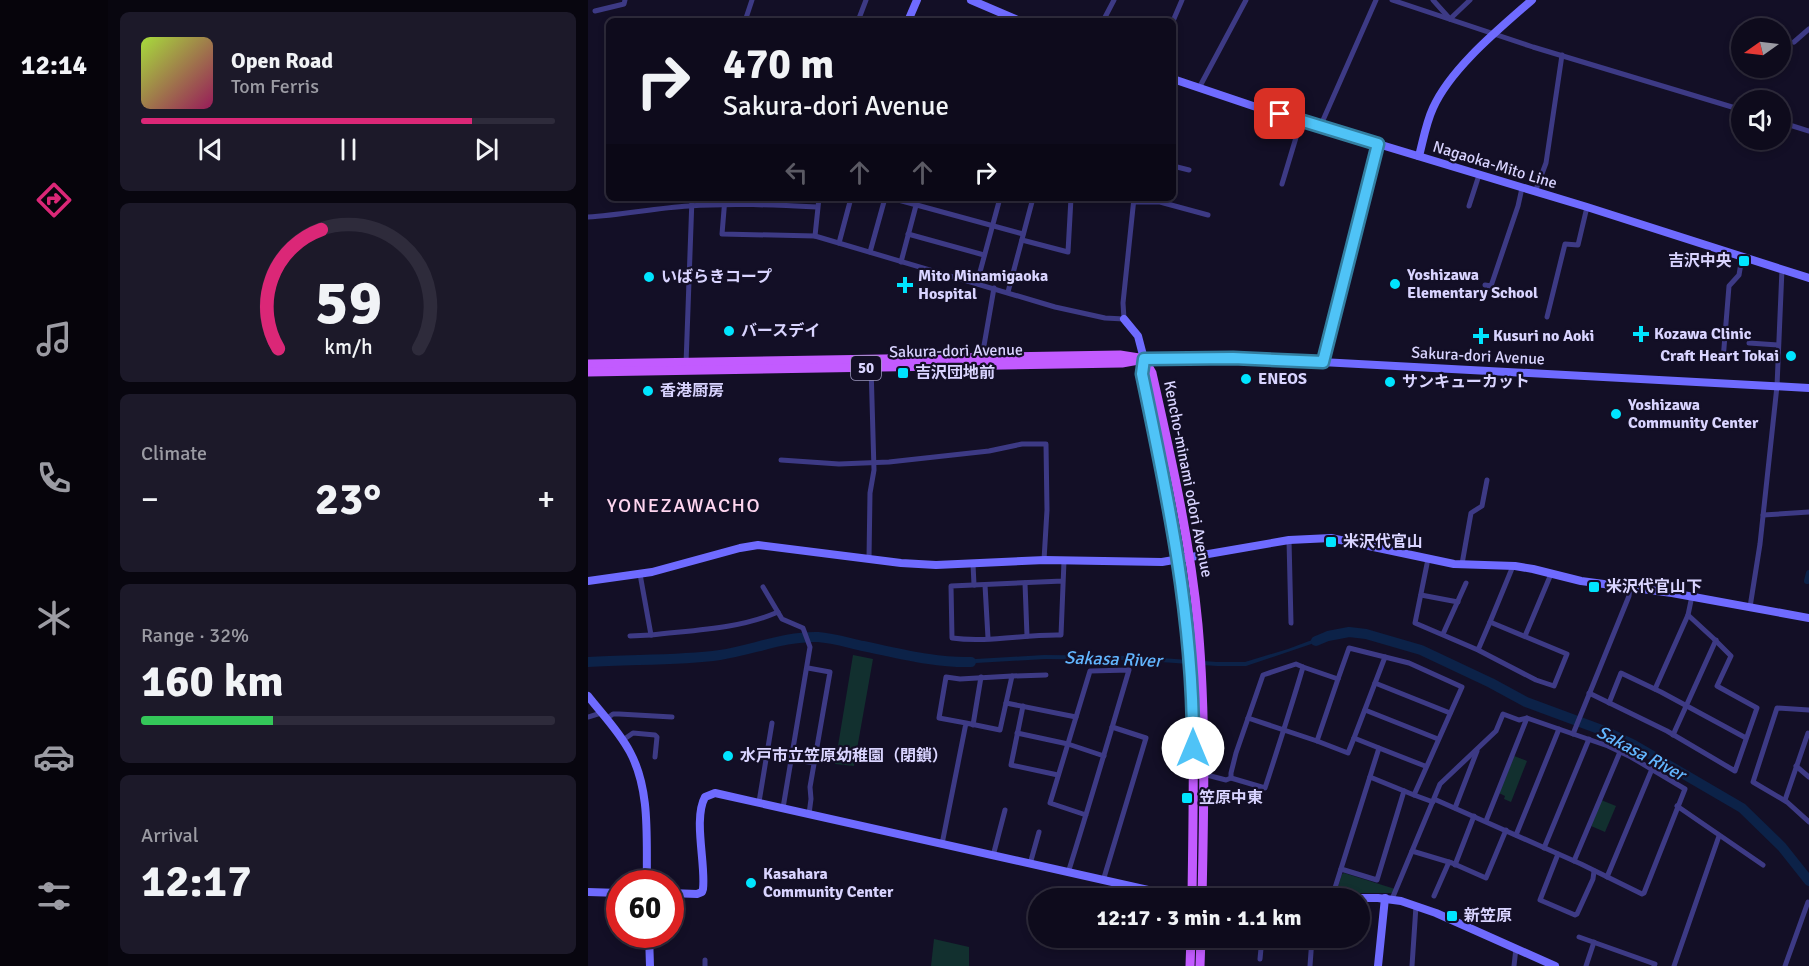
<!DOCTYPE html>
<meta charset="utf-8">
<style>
body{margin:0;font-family:Signika,"Noto Sans JP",sans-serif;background:#1c1929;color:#f1f3f6;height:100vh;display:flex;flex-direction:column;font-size:22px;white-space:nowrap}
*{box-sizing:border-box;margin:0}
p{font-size:20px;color:#9b9ba3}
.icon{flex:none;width:33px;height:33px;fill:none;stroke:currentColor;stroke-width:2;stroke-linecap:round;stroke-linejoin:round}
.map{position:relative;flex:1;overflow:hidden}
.side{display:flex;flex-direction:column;gap:12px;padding:12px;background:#08060f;width:480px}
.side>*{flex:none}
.banner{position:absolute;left:18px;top:18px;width:570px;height:183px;border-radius:9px;box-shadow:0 3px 9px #0003,0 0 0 2px #2e2b3b;background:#0e0b1c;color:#f1f3f6;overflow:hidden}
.needle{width:39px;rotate:256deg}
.controls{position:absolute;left:1143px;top:18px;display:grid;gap:12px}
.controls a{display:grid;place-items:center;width:60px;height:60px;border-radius:50%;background:#0e0b1c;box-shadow:0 3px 9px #0003,0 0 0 2px #2e2b3b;font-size:30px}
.speed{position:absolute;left:18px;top:870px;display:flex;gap:12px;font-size:30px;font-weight:700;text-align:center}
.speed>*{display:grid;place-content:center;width:78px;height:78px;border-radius:50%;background:#0e0b1c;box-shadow:0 3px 9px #0003,0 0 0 2px #2e2b3b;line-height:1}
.speed .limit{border:9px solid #d22;background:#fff;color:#111}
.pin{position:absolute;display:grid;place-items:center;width:51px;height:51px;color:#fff;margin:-26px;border-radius:12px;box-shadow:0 3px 9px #0006}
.me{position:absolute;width:66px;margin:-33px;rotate:0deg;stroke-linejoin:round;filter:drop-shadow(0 0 4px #0008)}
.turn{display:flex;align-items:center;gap:21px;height:126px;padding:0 18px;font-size:27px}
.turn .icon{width:78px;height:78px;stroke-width:2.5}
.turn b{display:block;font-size:42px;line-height:51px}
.lanes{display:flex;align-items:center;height:57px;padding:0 18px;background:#0003;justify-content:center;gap:30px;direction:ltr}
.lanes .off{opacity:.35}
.big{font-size:45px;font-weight:700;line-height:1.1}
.side .widget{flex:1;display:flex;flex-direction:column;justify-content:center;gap:9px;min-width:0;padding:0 21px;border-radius:9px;background:#1c1929}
.side .dial{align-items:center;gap:0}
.dial svg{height:156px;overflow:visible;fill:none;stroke:#2e2b3b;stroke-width:7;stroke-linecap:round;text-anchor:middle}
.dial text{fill:#f1f3f6;stroke:none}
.song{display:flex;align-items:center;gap:18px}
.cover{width:72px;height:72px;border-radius:9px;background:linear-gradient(135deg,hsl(80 70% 55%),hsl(330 70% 35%))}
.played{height:6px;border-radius:3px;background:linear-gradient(90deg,#db2777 80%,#2e2b3b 80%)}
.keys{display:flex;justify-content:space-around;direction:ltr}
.heat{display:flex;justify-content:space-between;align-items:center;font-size:33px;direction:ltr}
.charge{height:9px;border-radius:4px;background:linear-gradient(90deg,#34c759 32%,#2e2b3b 0)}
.trip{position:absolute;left:440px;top:888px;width:342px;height:60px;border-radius:30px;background:#0e0b1c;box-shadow:0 3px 9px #0003,0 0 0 2px #2e2b3b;font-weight:700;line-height:60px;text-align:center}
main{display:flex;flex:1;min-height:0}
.tab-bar{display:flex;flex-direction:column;width:108px;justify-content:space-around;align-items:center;background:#06040b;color:#9b9ba3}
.tab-bar .icon{width:42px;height:42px}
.tab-bar .on{color:#db2777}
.tab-bar b{font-size:27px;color:#f1f3f6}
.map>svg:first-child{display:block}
.green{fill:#12302f}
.water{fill:#0c2248}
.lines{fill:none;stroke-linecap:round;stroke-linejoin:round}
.canal{stroke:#0c2248;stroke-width:6}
.river{stroke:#0c2248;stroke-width:10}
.street{stroke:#3d3a85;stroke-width:5}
.secondary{stroke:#6f6bff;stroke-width:8}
.primary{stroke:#c25bff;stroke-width:9}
.route-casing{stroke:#337fa1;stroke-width:15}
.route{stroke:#4fc3f7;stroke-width:10}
.poi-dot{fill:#00e5ff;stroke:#130f26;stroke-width:2}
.labels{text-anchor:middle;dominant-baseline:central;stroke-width:4.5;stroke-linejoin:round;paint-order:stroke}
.shield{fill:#130f26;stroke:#9e99be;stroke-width:1.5}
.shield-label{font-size:15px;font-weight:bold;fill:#d9d4ff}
.street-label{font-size:16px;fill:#d9d4ff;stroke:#130f26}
.poi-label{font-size:16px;font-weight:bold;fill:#d9d4ff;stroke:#130f26;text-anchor:start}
.water-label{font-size:18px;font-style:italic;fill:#62b6ff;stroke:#130f26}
.quarter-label{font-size:20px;letter-spacing:1.5px;fill:#ffd6f0;stroke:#130f26}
</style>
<main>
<nav class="tab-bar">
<b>12:14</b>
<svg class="icon on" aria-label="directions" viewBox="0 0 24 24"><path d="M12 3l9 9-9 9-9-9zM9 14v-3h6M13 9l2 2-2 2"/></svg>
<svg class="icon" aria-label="music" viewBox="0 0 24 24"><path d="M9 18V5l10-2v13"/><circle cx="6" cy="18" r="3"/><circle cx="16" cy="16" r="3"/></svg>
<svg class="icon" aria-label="phone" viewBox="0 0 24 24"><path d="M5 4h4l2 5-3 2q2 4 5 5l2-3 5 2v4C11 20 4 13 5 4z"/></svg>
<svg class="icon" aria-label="climate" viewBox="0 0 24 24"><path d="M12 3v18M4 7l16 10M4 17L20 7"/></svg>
<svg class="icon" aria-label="car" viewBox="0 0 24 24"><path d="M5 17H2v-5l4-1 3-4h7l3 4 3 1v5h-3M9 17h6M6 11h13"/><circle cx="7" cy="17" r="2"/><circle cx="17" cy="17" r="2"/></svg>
<svg class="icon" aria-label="filters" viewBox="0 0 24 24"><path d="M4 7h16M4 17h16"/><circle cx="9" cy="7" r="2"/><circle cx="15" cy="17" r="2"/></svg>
</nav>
<section class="side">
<div class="widget">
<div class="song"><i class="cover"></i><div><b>Open Road</b><p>Tom Ferris</p></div></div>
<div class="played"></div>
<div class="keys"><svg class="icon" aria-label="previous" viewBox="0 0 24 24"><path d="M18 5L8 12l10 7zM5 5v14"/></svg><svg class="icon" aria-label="pause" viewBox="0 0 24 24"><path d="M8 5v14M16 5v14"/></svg><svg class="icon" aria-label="next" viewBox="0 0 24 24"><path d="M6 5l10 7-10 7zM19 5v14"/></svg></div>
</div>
<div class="widget dial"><svg viewBox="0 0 100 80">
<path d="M14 69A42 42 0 1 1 86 69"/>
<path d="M14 69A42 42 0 0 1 36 8" stroke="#db2777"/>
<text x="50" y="56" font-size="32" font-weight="700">59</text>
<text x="50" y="72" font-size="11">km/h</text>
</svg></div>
<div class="widget"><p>Climate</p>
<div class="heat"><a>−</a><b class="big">23°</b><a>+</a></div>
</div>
<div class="widget"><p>Range · 32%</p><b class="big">160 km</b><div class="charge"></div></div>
<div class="widget"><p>Arrival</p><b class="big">12:17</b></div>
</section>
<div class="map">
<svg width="1221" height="966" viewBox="0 0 1221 966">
<rect width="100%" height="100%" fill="#130f26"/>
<!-- green -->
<g class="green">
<path d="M265,655l20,4 -19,107 -19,-2z"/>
<path d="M926,756l13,5 -16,41 -7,-3 1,-3 -6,-3z"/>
<path d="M1013,800l15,6 -11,26 -14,-6z"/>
<path d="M756,873l51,16 -2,4h-54l-2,-3 5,-16z"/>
<path d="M346,939l35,8v19h-38z"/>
</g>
<!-- water -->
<path class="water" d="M740,634l1,4 -83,28h-29l-84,-6 -88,-1 -86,5v-4l85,-5 89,1 84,6h28l43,-13z"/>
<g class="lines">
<!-- canal -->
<path class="canal" d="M1219,581l2,-8"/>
<!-- river -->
<g class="river">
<path d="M728,641l12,-5 21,-4 17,2 55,16 70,33 35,19 81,30 27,13 108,63 40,39 27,34"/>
<path d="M0,662c44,-3 88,-1 132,-7 33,-5 65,-19 98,-18 15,1 31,6 45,9 35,7 72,17 108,16"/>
</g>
<!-- street -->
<g class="street">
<path d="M804,0l141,47 209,63"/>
<path d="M845,0l17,19 20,-19"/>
<path d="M7,11l29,-7 1,-4"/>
<path d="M157,21l7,-21"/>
<path d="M270,21l8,-21"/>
<path d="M515,21l11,-21"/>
<path d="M585,21l9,-21"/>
<path d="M1206,42l15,-13"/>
<path d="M611,88l47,-88"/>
<path d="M1192,122l29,9"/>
<path d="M732,127l56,-127"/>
<path d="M585,166l16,4"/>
<path d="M694,184l19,-63"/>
<path d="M947,192l11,-29 16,-108"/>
<path d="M137,198l-3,36 93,2 240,71 50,11 19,1 -1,-16 11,-105"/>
<path d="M303,198l132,36"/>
<path d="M546,202h26l48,13"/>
<path d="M881,206l10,-31"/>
<path d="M0,217c34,-2 67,-9 101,-11 42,-3 86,-1 128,1"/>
<path d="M320,234l76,21"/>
<path d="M227,236l4,-38"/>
<path d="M434,240l46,12 3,-54"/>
<path d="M251,243l12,-45"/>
<path d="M282,252l15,-54"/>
<path d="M313,262l17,-64"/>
<path d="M389,283l23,-85"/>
<path d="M897,285l6,1 27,-80 4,-18"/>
<path d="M420,292l25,-94"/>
<path d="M959,317l18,-73 13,1 9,-38"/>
<path d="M1161,343l29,2"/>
<path d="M394,357l12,-69"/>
<path d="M1135,360l6,-74 10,-11 3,-18"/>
<path d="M98,364l6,-166"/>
<path d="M193,460l58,4 50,-2 100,-11 33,-7h24l1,66 -3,50"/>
<path d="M1175,515l46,-3"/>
<path d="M701,540l2,83"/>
<path d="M281,559l1,-66 4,-23 -3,-104"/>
<path d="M840,559l-13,64 63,27 58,30 18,6 13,-32 -77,-32 -12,28"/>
<path d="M385,564l1,21"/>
<path d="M874,564l9,-51 11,-7 5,-26"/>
<path d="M52,574l11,61c43,-5 88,-6 127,-23"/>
<path d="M475,581l-112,5 1,52c36,5 73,-4 109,-3l3,-74"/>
<path d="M437,583l2,53"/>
<path d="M397,585l3,53"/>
<path d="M175,587l19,32 21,9 7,19 -27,161"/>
<path d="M833,595l37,7"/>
<path d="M1162,607l10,-63 17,-158 5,-117"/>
<path d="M902,622l23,-56"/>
<path d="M855,634l23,-51"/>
<path d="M42,636l21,-1"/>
<path d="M937,636l26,-62"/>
<path d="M220,668l22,4 -20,115 1,12 -2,15"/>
<path d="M424,676l34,-1"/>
<path d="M750,679l11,-31 36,9"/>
<path d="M787,683l75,30"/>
<path d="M1067,689l33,-74"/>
<path d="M1001,693l78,38 68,40 22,-63 -40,-22 14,-30 -18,-18 -25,-23 4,-19"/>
<path d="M418,703l70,14"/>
<path d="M1021,703l12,-30 40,19 85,46"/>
<path d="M435,706l-12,59 47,10"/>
<path d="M777,710l73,29"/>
<path d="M1221,710l-32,-2 -24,74 34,20 22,20"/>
<path d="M0,717l13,-4"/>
<path d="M18,719l7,-5h6l53,3"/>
<path d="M385,725l8,-48"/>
<path d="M429,733l51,11 36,12"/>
<path d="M985,734l56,-138 1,-9"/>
<path d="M1085,735l43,-95"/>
<path d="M35,740l10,-7 22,2 2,2 -2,20"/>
<path d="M729,741l31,12 6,-15"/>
<path d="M791,748l46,18"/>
<path d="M203,759l23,4"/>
<path d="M1208,766l13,11"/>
<path d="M615,774l23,6 5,-2 34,10c13,-40 26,-80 38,-121l35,12 -21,62 -69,-23"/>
<path d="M782,777l44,18"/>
<path d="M643,778v-5l5,-20 27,-78 33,-11 7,3"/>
<path d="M1197,800l23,-67"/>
<path d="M171,802l13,-79"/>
<path d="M1089,806l86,59"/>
<path d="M867,808l22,-57"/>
<path d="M898,821l41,-103"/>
<path d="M928,835l43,-106"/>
<path d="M354,844l24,-121 -27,-5 7,-41 14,2 52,-3 -12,54 -34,-7"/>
<path d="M956,848l45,-109"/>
<path d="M824,851l40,12 34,15 20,-48"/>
<path d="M970,854l-18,46 35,15 2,-1 16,-35 1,-8"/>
<path d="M405,856l12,-46"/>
<path d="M986,861l46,-109"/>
<path d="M442,864l9,-32"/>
<path d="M867,865l19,-49"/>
<path d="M753,869l36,11 27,-89"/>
<path d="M480,873c21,-67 41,-135 61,-203l-39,1 -40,132 36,12"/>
<path d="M1019,877l45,-108"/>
<path d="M515,881l43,-143 -34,-11"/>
<path d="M846,896l15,-34"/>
<path d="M746,898v-7l45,-143 -25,-10 31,-81 24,6 53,24 -48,108 19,7"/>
<path d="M804,899l48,-115 56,-53 7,-17 16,6 8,-2 81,28 23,11 54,32 -41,104 -2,1 -61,-30 -147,-65"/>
<path d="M991,937l76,27 -1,2"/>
<path d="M672,959l2,-21"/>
<path d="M117,960v6"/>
<path d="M722,966l2,-28"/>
<path d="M824,966l4,-60"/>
<path d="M926,966l2,-18"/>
<path d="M998,966l8,-24"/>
<path d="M1086,966l45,-130"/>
<path d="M1197,966l23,-64"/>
</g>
<!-- secondary -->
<g class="secondary">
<path d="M383,0l49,21"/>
<path d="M320,21l9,-21"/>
<path d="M585,79l86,29 328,99 222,71"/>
<path d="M831,156c4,-15 7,-33 14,-48 18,-40 66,-79 99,-108"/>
<path d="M536,319l14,17 6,23h122l543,29"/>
<path d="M735,362l55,-218"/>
<path d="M0,581l64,-9 88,-24 18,-3 143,18 35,2 109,-5 117,2 127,-22 42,-2 123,26 61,2 18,3 48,12 91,12 137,25"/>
<path d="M0,696c14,18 31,35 42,56 21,39 16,88 17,132"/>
<path d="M0,892l32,1"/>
<path d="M82,893l27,1 5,-2 1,-3c3,-25 -10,-70 2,-92l10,-4 433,97 75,8h155l23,3 35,12 119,53"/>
<path d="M61,934l1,32"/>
<path d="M790,966l7,-68"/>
</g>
<!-- primary -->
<g class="primary">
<path d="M556,359l8,14c19,84 38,167 46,252 8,91 6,182 4,273"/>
<path d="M556,359l-2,15c18,83 37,166 45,251 9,91 6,182 5,273"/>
<path d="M0,364l532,-9 19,3"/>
<path d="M0,372l534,-9 22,-4"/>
<path d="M602,966l1,-28"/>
<path d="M612,966l1,-28"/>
</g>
</g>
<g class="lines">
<defs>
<path id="route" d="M605,748c1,-127 -25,-251 -51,-374l2,-15 89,-1 90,4 55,-218 -98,-30"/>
</defs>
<!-- route casing -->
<use href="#route" class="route-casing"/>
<!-- route -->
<use href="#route" class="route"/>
</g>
<!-- markers -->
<g class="poi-dot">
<rect x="1150" y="255" width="12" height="12" rx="3"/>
<circle cx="61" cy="277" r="6"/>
<circle cx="807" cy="284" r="6"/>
<path d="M314 276h6v6h6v6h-6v6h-6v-6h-6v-6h6z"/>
<circle cx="141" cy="331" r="6"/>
<path d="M1050 325h6v6h6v6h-6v6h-6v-6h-6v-6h6z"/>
<path d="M890 327h6v6h6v6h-6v6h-6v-6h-6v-6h6z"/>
<circle cx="1203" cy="356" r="6"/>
<rect x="309" y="367" width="12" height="12" rx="3"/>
<circle cx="658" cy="379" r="6"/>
<circle cx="802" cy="382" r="6"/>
<circle cx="60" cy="391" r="6"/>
<circle cx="1028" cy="414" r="6"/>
<rect x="737" y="536" width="12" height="12" rx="3"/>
<rect x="1000" y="581" width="12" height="12" rx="3"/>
<circle cx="140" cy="756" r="6"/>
<rect x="593" y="792" width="12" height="12" rx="3"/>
<circle cx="163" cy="883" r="6"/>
<rect x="858" y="910" width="12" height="12" rx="3"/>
</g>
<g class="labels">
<!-- shield labels -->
<rect class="shield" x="263" y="356" width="30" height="24" rx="4.5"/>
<g class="shield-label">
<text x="278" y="368">50</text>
</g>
<!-- street labels -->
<g class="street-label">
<text transform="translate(907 165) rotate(17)">Nagaoka-Mito Line</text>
<text transform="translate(368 351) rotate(-1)">Sakura-dori Avenue</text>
<text transform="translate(890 356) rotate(3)">Sakura-dori Avenue</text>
<text transform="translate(600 479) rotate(79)">Kencho-minami odori Avenue</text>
</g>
<!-- poi labels -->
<g class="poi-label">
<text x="1144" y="261" text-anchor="end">吉沢中央</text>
<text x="819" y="275">Yoshizawa<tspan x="819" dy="18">Elementary School</tspan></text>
<text x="330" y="276">Mito Minamigaoka<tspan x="330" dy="18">Hospital</tspan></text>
<text x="73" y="277">いばらきコープ</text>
<text x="153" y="331">バースデイ</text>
<text x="1066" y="334">Kozawa Clinic</text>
<text x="905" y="336">Kusuri no Aoki</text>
<text x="1191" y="356" text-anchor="end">Craft Heart Tokai</text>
<text x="327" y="373">吉沢団地前</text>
<text x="670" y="379">ENEOS</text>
<text x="814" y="382">サンキューカット</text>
<text x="72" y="391">香港厨房</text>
<text x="1040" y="405">Yoshizawa<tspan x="1040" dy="18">Community Center</tspan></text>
<text x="755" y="542">米沢代官山</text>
<text x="1018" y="587">米沢代官山下</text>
<text x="152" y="756">水戸市立笠原幼稚園（閉鎖）</text>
<text x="611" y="798">笠原中東</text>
<text x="175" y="874">Kasahara<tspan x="175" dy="18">Community Center</tspan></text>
<text x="876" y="916">新笠原</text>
</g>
<!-- water labels -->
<g class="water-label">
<text transform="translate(525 659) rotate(2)">Sakasa River</text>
<text transform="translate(1053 753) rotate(28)">Sakasa River</text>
</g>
<!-- quarter labels -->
<g class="quarter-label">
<text x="96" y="505">YONEZAWACHO</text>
</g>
</g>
</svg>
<div class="controls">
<a><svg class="needle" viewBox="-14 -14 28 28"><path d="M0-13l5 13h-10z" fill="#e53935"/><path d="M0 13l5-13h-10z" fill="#9b9ba3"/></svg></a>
<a><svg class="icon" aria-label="sound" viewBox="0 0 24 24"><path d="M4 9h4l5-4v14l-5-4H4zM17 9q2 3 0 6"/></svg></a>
</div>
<div class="speed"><div class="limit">60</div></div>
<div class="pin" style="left:692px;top:114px;background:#d93025"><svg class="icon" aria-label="arrive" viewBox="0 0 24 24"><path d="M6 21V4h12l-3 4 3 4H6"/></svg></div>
<svg class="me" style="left:605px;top:748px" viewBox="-20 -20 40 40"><circle r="19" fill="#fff"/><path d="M0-13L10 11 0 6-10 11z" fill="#4fc3f7"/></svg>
<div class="trip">12:17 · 3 min · 1.1 km</div>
<div class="banner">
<div class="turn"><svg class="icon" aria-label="right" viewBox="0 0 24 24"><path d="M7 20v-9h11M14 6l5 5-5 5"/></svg><div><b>470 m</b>Sakura-dori Avenue</div></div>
<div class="lanes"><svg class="icon off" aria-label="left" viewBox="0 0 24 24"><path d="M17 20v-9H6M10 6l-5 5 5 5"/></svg><svg class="icon off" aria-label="ahead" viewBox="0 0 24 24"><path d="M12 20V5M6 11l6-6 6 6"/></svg><svg class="icon off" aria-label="ahead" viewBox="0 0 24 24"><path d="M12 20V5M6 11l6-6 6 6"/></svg><svg class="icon" aria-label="right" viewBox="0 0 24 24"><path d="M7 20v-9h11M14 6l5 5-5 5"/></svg></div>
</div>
</div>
</main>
